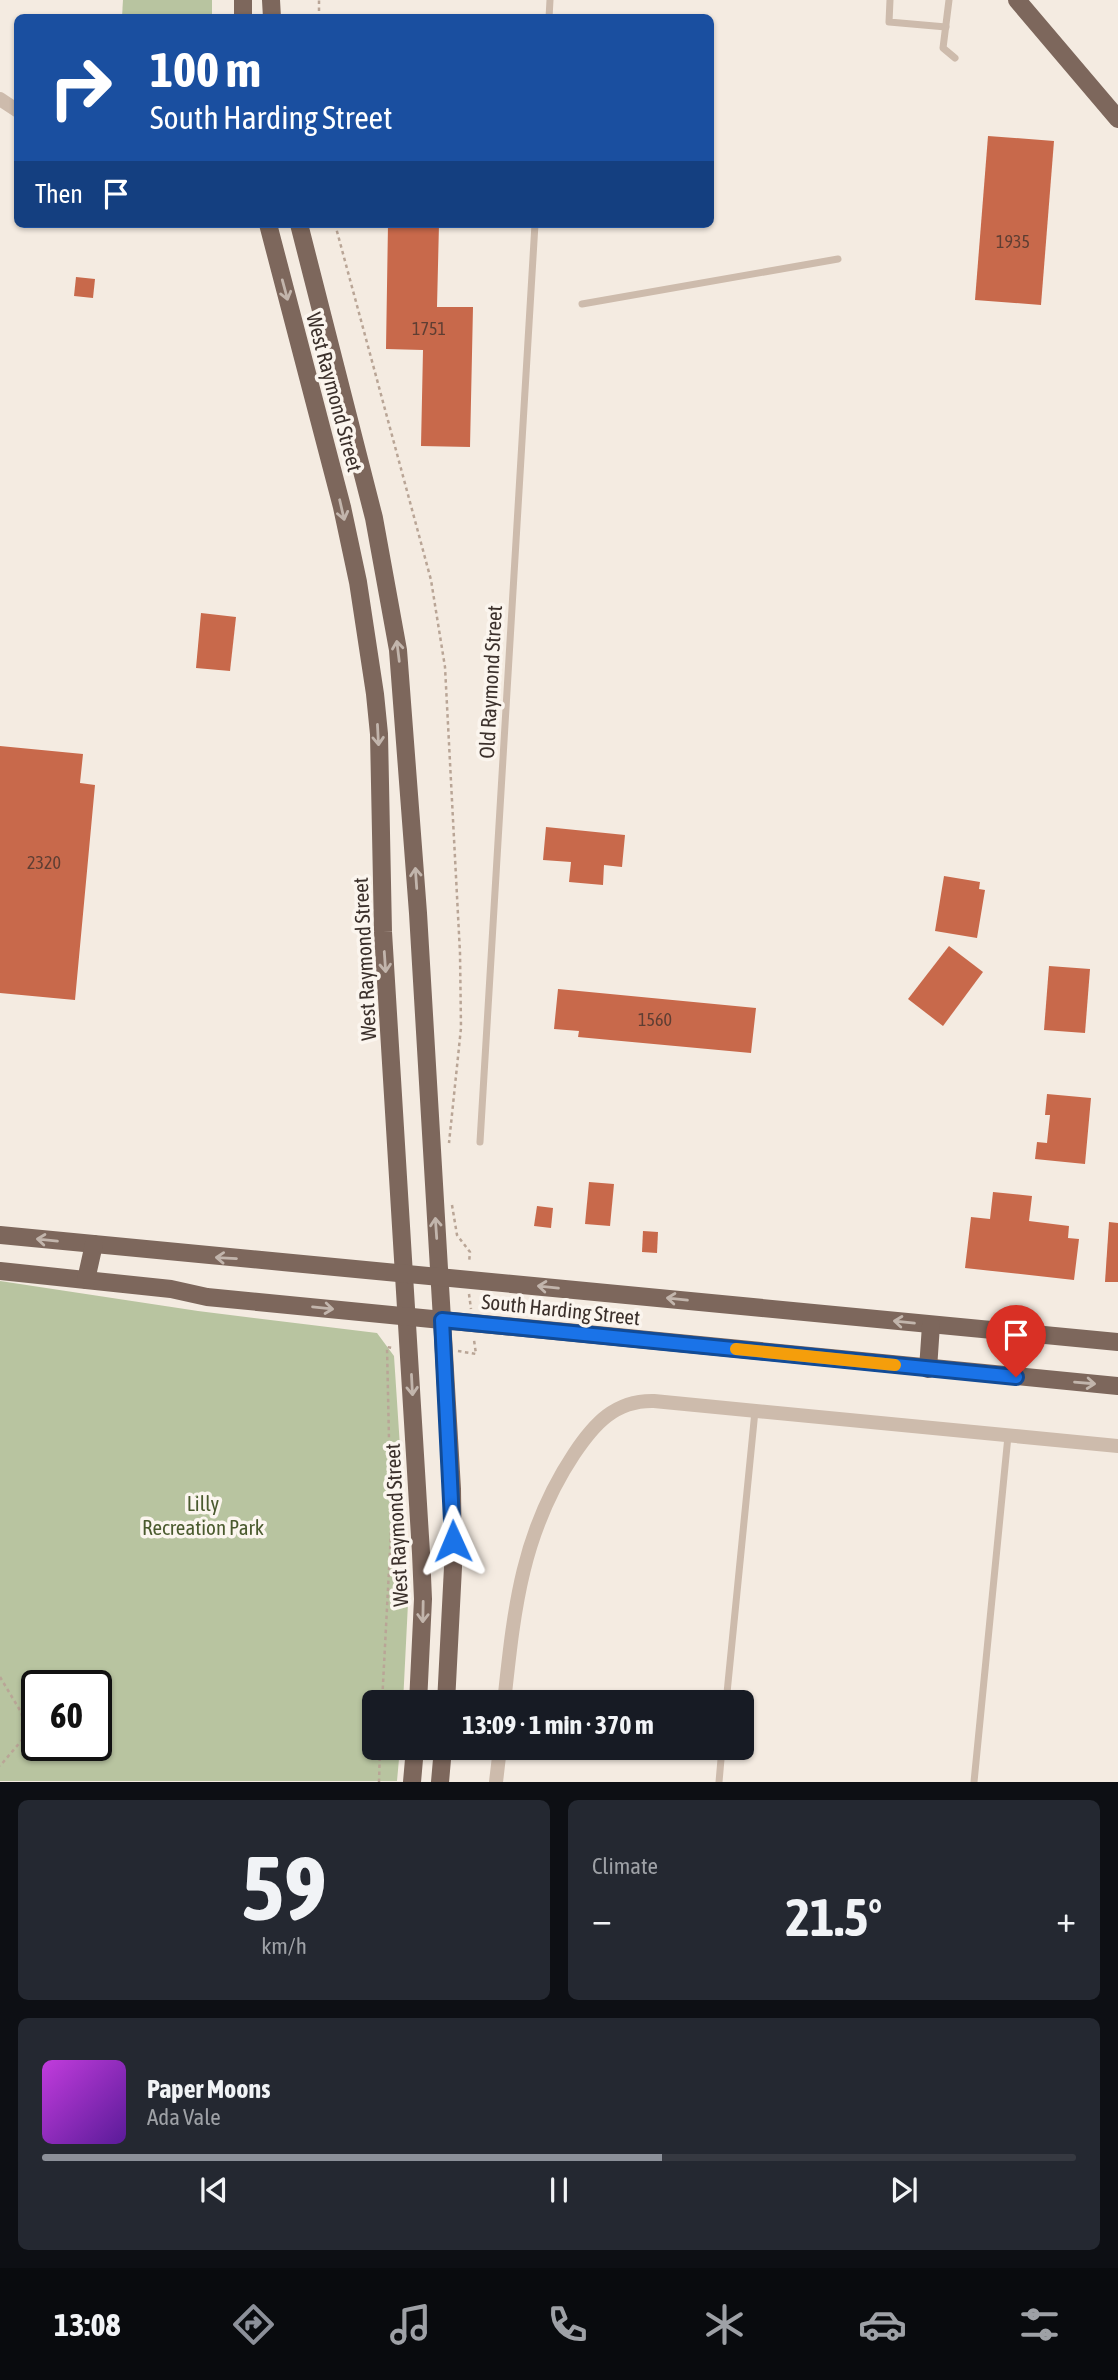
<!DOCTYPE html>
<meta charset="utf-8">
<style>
body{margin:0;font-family:"Asap Condensed",sans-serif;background:#242831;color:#f1f3f6;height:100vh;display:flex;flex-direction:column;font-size:26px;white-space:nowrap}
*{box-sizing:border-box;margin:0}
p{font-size:23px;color:#9ea1a6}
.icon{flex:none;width:38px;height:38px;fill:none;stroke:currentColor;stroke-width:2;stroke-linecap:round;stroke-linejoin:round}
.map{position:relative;height:1782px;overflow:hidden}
.panel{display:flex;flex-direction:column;gap:18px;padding:18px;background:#0d0f14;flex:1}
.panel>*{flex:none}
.guide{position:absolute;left:14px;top:14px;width:700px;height:214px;border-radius:10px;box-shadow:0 2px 5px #0004;background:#1a4fa0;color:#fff;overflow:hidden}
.speed{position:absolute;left:21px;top:1670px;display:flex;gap:14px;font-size:35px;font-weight:700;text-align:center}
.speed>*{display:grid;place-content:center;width:91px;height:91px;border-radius:50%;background:#171b24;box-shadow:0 2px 5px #0004;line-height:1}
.speed .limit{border:4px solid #111;border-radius:10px;background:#fff;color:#111}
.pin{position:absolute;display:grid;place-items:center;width:60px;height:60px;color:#fff;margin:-72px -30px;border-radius:50% 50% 50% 0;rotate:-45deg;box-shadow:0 0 7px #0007}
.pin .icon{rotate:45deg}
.me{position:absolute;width:77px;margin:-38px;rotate:359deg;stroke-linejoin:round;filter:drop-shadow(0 0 5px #0008)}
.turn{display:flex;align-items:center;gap:24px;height:147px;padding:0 21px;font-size:32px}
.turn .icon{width:91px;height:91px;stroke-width:2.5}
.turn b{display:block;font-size:49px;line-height:60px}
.then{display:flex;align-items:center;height:66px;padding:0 21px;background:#0003;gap:14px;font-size:26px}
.big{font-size:52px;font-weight:700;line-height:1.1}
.panel .widget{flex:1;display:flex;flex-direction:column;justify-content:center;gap:10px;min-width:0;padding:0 24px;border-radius:10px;background:#242831}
.panel .dial{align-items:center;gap:0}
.dial b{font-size:91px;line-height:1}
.song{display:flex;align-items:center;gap:21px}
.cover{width:84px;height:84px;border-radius:10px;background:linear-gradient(135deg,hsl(290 70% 55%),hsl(270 70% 35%))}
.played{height:7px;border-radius:4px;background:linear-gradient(90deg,#8c9099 60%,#363941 60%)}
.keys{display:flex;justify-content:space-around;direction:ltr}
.heat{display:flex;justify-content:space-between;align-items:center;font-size:38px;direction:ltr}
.panel .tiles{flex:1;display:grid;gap:18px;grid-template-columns:1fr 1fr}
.widget:last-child{grid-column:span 2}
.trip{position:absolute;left:362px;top:1690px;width:392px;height:70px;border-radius:10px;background:#171b24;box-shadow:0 2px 5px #0004;font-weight:700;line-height:70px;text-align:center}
.menu{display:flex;height:112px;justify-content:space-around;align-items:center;background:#090b0e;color:#9ea1a6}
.menu .icon{width:49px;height:49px}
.menu .current{color:#8c9099}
.menu b{font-size:32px;color:#f1f3f6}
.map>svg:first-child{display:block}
.green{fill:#b8c4a0;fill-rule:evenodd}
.building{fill:#c8694b}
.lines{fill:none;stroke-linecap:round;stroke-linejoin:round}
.path{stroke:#b9a596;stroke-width:2.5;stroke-dasharray:3.5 3.5;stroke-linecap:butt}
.lane{stroke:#cdbbac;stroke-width:7}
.street{stroke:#cdbbac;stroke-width:14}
.primary{stroke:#7d675c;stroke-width:18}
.oneway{stroke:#c2b5ac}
.route-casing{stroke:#114b97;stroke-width:18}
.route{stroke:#1a73e8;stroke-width:12}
.slow{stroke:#f59e0b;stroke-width:12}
.labels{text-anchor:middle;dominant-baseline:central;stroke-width:7;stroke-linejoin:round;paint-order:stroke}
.number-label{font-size:18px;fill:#5e3e33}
.street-label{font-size:21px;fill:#3b302b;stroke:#fbf5ee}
.park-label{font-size:21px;fill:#4a5a2e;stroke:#fbf5ee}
</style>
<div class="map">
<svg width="1118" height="1782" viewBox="0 0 1118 1782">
<rect width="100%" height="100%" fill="#f4ebe1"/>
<!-- green -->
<g class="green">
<path d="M123,0h89v17h-90z"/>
<path d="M0,1281l198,30 179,22 17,23 15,227 -6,120h-29v45h26l-3,33h-397zM96,1685v60h-59v-60z"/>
</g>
<!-- building -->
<g class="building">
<path d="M988,136l66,5 -13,164 -66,-5z"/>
<path d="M388,224h51l-2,83h36l-3,140 -49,-1 2,-96 -37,-1z"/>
<path d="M76,277l19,2 -2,19 -19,-2z"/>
<path d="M201,613l35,4 -6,54 -34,-3z"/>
<path d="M0,746l83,8 -3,29 15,2 -20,215 -75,-7z"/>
<path d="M546,827l79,8 -3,32 -18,-2 -1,20 -34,-3 2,-20 -28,-2z"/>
<path d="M944,876l36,6 -1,7 6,1 -8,48 -42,-7z"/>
<path d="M949,946l34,26 -40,54 -35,-27z"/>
<path d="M1049,966l41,3 -5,64 -41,-3z"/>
<path d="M558,989l198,19 -5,45 -173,-16 1,-6 -25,-2z"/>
<path d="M1047,1094l44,4 -6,66 -50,-5 2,-17 10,1 3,-28h-5z"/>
<path d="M589,1182l25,2 -4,42 -25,-2z"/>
<path d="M993,1192l39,4 -3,25 40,5 -1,12 11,1 -5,41 -109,-12 6,-51 19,2z"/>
<path d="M537,1206l16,2 -2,20 -17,-2z"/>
<path d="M1109,1222l9,1v59h-13z"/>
<path d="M643,1231l15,1 -1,21 -15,-1z"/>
</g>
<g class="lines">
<!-- path -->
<g class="path">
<path d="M319,18v-18"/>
<path d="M335,224l96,356 14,87 15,286 1,75 -12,115"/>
<path d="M452,1205l5,30 13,17 -1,11"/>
<path d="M469,1294l2,15"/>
<path d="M458,1351l18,3 -2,-14"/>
<path d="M0,1677l21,35 6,22 -27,32"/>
<path d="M382,1703l9,-171 -4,-185 5,1"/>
<path d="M379,1782l1,-34"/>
</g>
<!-- lane -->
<g class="lane">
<path d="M890,0l-1,22 57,5"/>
<path d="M949,0l-6,48 12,10"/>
<path d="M549,18l1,-18"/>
<path d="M582,304l256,-45"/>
<path d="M480,1142l55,-918"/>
<path d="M726,1703l29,-292"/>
<path d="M719,1782l3,-34"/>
<path d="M974,1782l34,-346"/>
</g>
<!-- street -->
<g class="street">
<path d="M0,99l18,12"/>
<path d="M504,1703c10,-93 17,-169 70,-249 20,-30 41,-54 80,-53l464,45"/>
<path d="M496,1782l4,-34"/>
</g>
<!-- primary -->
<g class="primary">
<path d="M243,0v18"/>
<path d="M271,0l1,18"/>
<path d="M1017,0l101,119"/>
<path d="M268,224l74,283 16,75 17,112 4,40 4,198 38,621 2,46 -5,104"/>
<path d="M299,224l75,294 24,132 20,263 34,576 1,78 -7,136"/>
<path d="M0,1235l1118,107"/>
<path d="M0,1271l171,18 36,8 911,89"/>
<path d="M86,1280l8,-36"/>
<path d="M928,1369l3,-44"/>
<path d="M412,1782l3,-34"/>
<path d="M440,1782l3,-34"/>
</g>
</g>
<!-- one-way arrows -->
<defs><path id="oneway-shaft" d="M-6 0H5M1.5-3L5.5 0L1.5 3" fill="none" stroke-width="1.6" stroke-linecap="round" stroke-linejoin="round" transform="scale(1.75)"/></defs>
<g class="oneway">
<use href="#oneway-shaft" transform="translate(285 290) rotate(75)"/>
<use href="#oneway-shaft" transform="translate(342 510) rotate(77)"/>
<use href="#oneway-shaft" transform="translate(398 651) rotate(-97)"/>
<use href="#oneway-shaft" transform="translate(378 735) rotate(87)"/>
<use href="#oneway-shaft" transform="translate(416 878) rotate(-94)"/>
<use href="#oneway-shaft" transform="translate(385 962) rotate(86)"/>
<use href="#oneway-shaft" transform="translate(436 1228) rotate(-94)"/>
<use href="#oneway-shaft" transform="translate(47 1240) rotate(-174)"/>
<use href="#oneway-shaft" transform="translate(226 1258) rotate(-177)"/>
<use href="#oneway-shaft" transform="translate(548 1287) rotate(-174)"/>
<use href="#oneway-shaft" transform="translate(677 1299) rotate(-174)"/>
<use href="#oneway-shaft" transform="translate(323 1308) rotate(6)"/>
<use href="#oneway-shaft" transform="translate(904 1322) rotate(-174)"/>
<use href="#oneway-shaft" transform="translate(1085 1383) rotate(5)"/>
<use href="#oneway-shaft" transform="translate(412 1385) rotate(87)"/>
<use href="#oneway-shaft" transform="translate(423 1612) rotate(91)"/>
</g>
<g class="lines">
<defs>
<path id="route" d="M453,1541l-11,-221 574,57"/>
</defs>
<!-- route casing -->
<use href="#route" class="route-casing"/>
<!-- route -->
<use href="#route" class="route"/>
<!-- slow -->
<path class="slow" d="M736,1349l159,16"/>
</g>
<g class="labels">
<!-- number labels -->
<g class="number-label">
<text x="1013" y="241">1935</text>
<text x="429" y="328">1751</text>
<text x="44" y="862">2320</text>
<text x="655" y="1019">1560</text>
</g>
<!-- street labels -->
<g class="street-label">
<text transform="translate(335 392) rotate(75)">West Raymond Street</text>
<text transform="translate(490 682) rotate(-87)">Old Raymond Street</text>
<text transform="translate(364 959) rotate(-93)">West Raymond Street</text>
<text transform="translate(561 1309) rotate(6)">South Harding Street</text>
<text transform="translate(396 1525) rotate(-93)">West Raymond Street</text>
</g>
<!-- park labels -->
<g class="park-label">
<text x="203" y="1503">Lilly<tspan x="203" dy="24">Recreation Park</tspan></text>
</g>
</g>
</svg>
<div class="speed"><div class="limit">60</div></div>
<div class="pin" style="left:1016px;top:1377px;background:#d93025"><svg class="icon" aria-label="arrive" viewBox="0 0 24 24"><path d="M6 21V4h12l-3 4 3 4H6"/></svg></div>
<svg class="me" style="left:453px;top:1541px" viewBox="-20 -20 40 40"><path d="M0-17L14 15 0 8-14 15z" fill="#1a73e8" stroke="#fff" stroke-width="4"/></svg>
<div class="trip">13:09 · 1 min · 370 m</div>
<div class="guide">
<div class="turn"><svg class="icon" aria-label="right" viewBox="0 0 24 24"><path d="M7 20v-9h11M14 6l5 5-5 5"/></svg><div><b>100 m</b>South Harding Street</div></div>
<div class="then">Then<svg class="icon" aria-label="arrive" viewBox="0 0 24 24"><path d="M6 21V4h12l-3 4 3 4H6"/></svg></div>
</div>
</div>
<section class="panel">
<div class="tiles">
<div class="widget dial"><b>59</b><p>km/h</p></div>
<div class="widget"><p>Climate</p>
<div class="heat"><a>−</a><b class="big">21.5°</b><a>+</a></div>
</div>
<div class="widget">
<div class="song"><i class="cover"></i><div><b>Paper Moons</b><p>Ada Vale</p></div></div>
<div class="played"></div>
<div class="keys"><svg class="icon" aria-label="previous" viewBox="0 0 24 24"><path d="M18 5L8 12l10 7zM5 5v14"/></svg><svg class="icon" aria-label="pause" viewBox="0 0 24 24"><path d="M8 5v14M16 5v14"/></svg><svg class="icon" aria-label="next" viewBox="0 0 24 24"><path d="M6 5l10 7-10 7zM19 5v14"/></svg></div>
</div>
</div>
</section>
<nav class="menu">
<b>13:08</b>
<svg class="icon current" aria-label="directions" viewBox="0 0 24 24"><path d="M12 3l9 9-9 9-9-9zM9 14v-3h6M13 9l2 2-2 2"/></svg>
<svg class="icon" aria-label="music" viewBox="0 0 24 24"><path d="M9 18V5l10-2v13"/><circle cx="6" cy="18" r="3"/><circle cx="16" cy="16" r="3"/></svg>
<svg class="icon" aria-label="phone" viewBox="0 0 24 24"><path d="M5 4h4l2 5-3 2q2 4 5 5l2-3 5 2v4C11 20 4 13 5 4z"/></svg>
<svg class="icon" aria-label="climate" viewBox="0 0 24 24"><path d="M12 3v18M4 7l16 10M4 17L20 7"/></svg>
<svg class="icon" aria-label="car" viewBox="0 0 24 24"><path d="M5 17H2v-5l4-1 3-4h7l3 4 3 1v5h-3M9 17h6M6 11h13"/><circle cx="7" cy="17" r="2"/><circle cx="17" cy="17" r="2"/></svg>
<svg class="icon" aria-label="filters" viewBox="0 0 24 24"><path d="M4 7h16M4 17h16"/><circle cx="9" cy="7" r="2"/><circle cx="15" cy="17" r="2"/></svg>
</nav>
